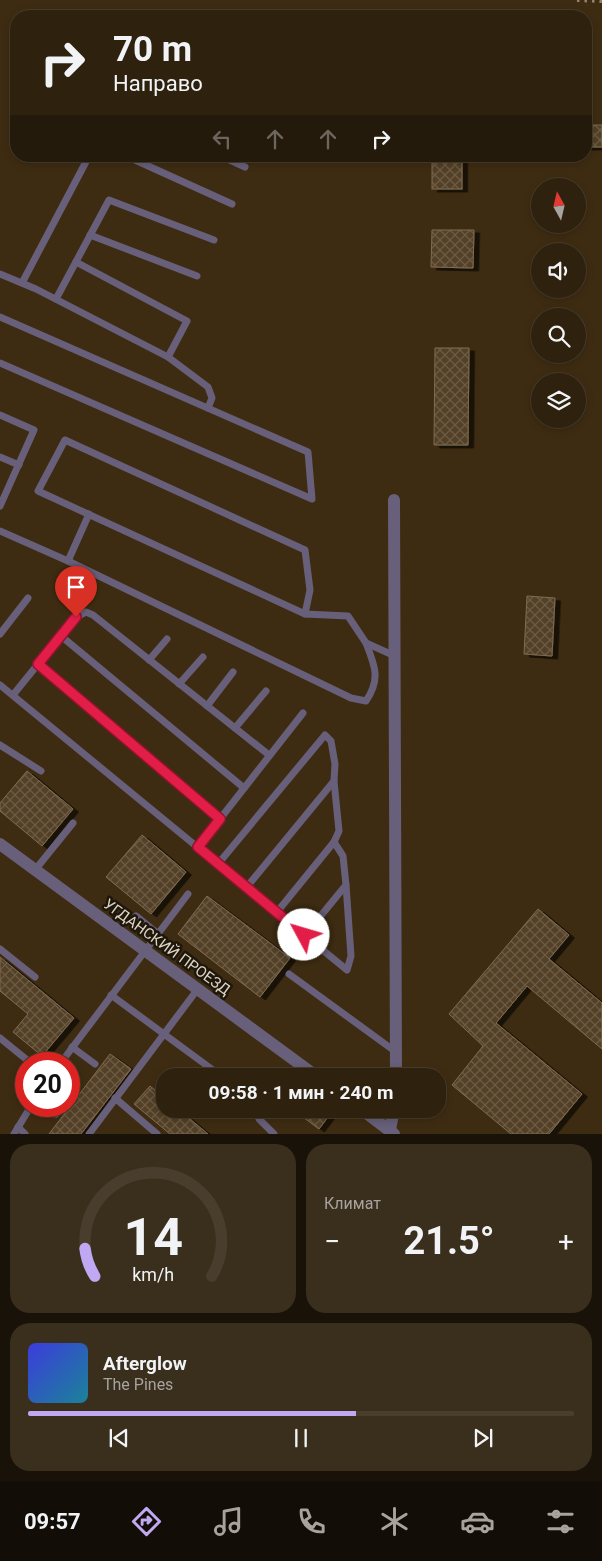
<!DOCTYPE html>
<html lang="ru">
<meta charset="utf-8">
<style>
body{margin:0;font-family:Roboto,sans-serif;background:#3a2e1c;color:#f1f3f6;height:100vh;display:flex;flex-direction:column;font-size:19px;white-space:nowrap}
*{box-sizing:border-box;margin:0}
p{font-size:16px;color:#a7a39e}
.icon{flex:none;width:28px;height:28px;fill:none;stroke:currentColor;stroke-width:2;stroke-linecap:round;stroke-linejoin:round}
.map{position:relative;height:1134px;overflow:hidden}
.details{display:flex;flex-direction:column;gap:10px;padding:10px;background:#191208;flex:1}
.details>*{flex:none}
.top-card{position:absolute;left:10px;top:10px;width:582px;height:152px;border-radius:20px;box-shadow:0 2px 8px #0003,0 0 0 1px #493e2e;background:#2e210e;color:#f1f3f6;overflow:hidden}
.needle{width:32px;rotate:352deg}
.buttons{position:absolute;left:531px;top:178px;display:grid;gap:10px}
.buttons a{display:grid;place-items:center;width:55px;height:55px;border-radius:50%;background:#2e210e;box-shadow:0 2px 8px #0003,0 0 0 1px #493e2e;font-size:25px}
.speed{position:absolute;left:15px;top:1052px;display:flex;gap:10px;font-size:25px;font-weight:700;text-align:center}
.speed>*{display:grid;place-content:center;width:65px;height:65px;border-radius:50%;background:#2e210e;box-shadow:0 2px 8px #0003,0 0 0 1px #493e2e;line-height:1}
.speed .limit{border:8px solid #d22;background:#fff;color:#111}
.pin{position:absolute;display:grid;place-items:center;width:42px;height:42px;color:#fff;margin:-51px -21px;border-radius:50% 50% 50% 0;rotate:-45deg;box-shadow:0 0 5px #0007}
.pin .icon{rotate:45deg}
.me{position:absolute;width:55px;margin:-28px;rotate:309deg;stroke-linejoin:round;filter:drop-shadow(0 0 4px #0008)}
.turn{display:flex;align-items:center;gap:18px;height:105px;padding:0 20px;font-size:22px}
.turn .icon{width:65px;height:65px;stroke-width:2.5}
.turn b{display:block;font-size:35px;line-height:42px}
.lanes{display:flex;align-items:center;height:48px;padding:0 20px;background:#0003;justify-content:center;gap:25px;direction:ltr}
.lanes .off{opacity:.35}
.big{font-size:38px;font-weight:700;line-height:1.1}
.details .tile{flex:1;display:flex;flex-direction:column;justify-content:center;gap:8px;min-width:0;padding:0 18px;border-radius:20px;background:#3a2e1c}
.details .dial{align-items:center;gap:0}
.dial svg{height:130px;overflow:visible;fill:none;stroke:#493e2e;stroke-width:7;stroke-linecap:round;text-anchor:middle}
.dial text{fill:#f1f3f6;stroke:none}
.song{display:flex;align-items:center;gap:15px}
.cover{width:60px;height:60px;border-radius:8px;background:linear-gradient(135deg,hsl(240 70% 55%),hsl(190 70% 35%))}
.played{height:5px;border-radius:2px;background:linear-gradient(90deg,#c1a8f3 60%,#493e2e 60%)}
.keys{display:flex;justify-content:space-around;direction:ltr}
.heat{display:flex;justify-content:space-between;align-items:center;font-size:28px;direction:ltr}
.details .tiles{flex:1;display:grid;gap:10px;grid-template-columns:1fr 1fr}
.tile:last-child{grid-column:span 2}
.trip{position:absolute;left:156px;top:1068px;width:290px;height:50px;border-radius:20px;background:#2e210e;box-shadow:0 2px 8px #0003,0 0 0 1px #493e2e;font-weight:700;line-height:50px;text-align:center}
.menu{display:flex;height:80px;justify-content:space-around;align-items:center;background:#120d06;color:#a7a39e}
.menu .icon{width:35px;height:35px}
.menu .on{color:#c1a8f3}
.menu b{font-size:22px;color:#f1f3f6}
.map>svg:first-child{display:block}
.building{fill:url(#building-cross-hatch);stroke:#806c51;filter:url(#shadow)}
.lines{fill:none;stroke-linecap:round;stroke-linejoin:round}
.lane{stroke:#685f7a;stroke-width:7}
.street{stroke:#685f7a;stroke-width:12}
.rail{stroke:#91836e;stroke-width:4;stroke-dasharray:2.5 5;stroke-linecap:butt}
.route-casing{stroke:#92132f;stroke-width:12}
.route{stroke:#e11d48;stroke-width:9}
.labels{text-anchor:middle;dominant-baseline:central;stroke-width:5;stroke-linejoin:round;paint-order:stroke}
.street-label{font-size:15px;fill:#dfd4c5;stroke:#1e170b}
</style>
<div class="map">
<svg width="602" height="1134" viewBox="0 0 602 1134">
<defs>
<pattern id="building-cross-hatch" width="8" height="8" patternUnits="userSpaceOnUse" patternTransform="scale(1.25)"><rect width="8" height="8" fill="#534026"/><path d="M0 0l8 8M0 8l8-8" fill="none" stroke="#6b5b44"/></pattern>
<filter id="shadow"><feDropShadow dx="5.5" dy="3" stdDeviation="0" flood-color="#0009"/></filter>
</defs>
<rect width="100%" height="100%" fill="#3e2c12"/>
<!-- building -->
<g class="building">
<rect x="586" y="125" width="16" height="22"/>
<rect x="432" y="156" width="30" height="33"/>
<path d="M432,230h42l-1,38 -42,-1z"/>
<path d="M435,348h34l-1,97h-34z"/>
<path d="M527,596l28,2 -3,58 -28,-2z"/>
<path d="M27,771l46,38 -31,37 -42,-35v-8z"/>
<path d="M142,835l44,37 -35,42 -45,-37z"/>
<path d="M207,896l83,62 -30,39 -82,-63z"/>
<path d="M538,909l31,26 -20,24 53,44v46l-75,-63 -31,37 86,71 -33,40h-38l-59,-49 31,-39 -34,-32z"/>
<path d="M0,957l74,61 -32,38 -29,-24 15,-18 -28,-23z"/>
<path d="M110,1054l21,15 -50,65h-32z"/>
<path d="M150,1086l15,12v11h13l30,25h-38l-36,-30z"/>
<path d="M292,1109h34l5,4 -12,16z"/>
</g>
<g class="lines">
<!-- lane -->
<g class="lane">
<path d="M135,156v4l97,44"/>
<path d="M221,156l24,11"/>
<path d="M90,235l107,41"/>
<path d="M76,262l111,59 -19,36"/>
<path d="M0,274l36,15 132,68 40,30 4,11 -4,10"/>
<path d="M22,283l67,-127"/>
<path d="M56,299l53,-99 105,40"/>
<path d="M0,317l308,135 4,47 -312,-136"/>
<path d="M0,415l34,15 -34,76"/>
<path d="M0,457l19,8"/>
<path d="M0,531l68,30 21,-47"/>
<path d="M68,561l283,137 15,3c15,-22 9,-35 0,-58"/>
<path d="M305,614l-267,-123 27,-51 240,110 5,40 -5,24 43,2 18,27 29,13"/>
<path d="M0,634l28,-36"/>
<path d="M61,636l183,152"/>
<path d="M149,660l18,-21"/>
<path d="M38,664l182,155"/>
<path d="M179,684l24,-27"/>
<path d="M0,685l347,285 4,-14 -5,-71"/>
<path d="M13,695l63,-78 10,-5 7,3 176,140"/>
<path d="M207,706l26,-34"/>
<path d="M235,728l31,-37"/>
<path d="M0,745l41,26"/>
<path d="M198,847l105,-134"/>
<path d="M218,864l107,-129 6,6 4,23 -1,17 -88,107"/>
<path d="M35,870l38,-47"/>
<path d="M277,912l57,-70 5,-11 -5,-50"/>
<path d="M136,916l21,17"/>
<path d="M305,935l41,-50 -3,-29 -9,-14"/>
<path d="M0,949l35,28"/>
<path d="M289,974l107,78"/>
<path d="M111,995l110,81"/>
<path d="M0,1038l32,26"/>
<path d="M72,1047l23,17"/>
<path d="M60,1064l128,-170"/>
<path d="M69,1080l7,7"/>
<path d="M115,1098l42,36"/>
<path d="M46,1106l10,8"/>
<path d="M256,1109l3,10 15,15"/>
<path d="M18,1127l7,7"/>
<path d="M14,1134l17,-28"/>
<path d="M89,1134l108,-144"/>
</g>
<!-- street -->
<g class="street">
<path d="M394,500l2,576"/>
<path d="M0,844l316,232"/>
<path d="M361,1109l33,25"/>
<path d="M390,1130l4,-21"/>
</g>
<!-- rail -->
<path class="rail" d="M577,0l25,1"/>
</g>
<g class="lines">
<defs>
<path id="route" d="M76,617l-38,47 182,155 -22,28 106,88"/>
</defs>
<!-- route casing -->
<use href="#route" class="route-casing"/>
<!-- route -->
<use href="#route" class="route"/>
</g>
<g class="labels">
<!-- street labels -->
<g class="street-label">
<text transform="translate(167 947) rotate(36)">УГДАНСКИЙ ПРОЕЗД</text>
</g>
</g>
</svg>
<div class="buttons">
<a><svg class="needle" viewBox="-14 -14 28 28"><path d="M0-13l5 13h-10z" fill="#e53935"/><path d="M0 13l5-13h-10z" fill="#a7a39e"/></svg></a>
<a><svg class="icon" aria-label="sound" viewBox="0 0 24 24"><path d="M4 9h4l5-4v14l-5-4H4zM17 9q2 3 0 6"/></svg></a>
<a><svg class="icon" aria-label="search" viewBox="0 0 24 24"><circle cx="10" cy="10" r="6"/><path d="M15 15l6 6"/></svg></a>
<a><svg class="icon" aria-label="layers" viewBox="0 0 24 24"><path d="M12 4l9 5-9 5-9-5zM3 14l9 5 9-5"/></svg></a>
</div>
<div class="speed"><div class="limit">20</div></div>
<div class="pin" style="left:76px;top:617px;background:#d93025"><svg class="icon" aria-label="arrive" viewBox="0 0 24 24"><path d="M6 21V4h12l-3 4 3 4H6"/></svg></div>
<svg class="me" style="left:304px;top:935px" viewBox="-20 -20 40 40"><circle r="19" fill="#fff"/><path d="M0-13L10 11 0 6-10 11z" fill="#e11d48"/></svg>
<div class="trip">09:58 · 1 мин · 240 m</div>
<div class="top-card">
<div class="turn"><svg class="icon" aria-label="right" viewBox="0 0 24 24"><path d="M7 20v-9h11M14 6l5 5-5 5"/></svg><div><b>70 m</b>Направо</div></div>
<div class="lanes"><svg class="icon off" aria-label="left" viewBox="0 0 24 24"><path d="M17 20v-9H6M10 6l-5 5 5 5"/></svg><svg class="icon off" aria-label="ahead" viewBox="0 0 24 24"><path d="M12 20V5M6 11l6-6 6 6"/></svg><svg class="icon off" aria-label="ahead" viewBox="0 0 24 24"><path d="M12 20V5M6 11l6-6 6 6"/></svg><svg class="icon" aria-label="right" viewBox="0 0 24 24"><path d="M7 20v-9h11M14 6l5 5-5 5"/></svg></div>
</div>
</div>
<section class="details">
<div class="tiles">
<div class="tile dial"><svg viewBox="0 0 100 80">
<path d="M14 69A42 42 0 1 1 86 69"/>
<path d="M14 69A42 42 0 0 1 8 52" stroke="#c1a8f3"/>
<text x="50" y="56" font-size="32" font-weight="700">14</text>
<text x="50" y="72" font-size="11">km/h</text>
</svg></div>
<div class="tile"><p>Климат</p>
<div class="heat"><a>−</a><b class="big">21.5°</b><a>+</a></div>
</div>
<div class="tile">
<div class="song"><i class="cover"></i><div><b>Afterglow</b><p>The Pines</p></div></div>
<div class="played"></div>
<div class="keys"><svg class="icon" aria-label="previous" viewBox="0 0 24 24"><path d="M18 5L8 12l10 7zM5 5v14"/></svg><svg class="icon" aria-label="pause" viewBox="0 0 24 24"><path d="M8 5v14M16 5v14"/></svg><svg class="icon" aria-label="next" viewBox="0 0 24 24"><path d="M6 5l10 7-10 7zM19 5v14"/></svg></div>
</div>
</div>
</section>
<nav class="menu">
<b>09:57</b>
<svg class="icon on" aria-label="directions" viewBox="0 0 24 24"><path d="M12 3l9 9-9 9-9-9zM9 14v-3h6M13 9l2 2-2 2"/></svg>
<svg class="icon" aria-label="music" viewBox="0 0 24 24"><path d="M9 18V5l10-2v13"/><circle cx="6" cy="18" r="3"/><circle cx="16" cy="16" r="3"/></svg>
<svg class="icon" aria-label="phone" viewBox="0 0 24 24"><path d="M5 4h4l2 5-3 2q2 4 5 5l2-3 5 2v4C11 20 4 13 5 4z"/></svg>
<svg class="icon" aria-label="climate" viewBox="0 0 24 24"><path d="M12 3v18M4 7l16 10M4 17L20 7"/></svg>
<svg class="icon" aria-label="car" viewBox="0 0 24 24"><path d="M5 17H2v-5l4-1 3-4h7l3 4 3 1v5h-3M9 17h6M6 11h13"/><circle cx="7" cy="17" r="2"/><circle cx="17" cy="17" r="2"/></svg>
<svg class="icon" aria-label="filters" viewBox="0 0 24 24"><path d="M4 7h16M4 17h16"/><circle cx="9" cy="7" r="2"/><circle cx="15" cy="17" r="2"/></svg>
</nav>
